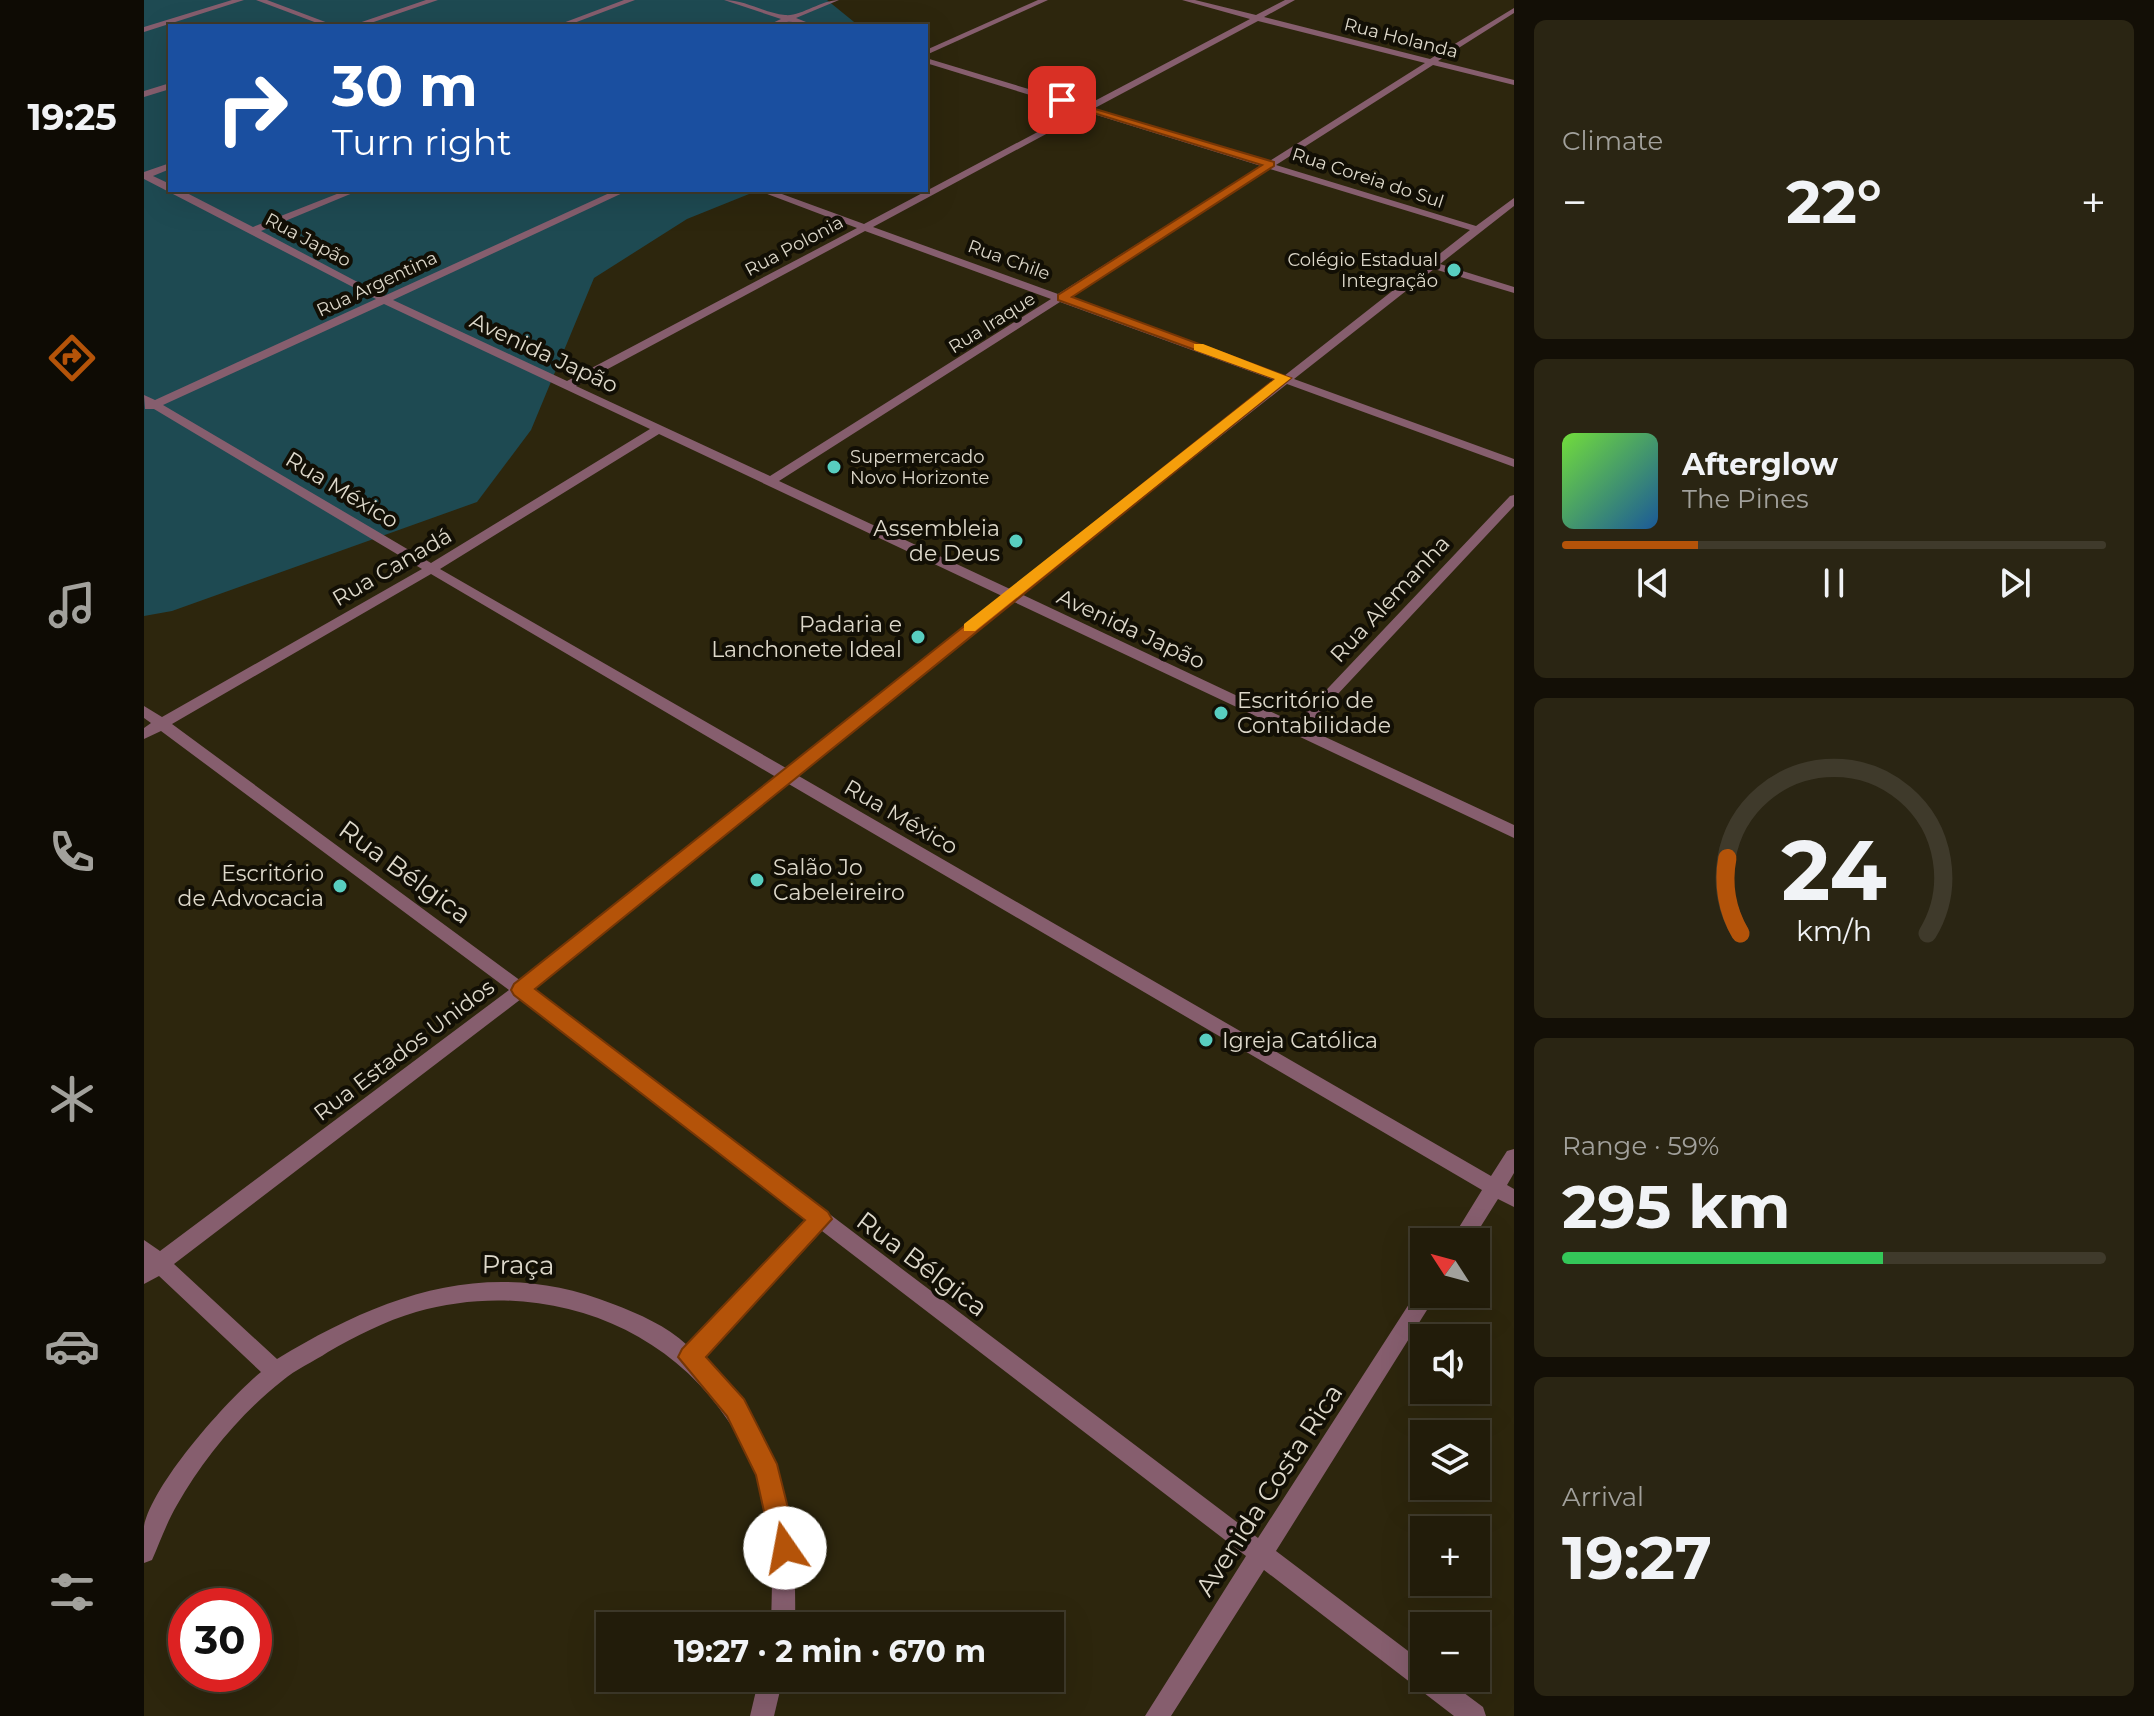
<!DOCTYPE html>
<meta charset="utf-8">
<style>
body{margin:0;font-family:Montserrat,sans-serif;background:#2a2513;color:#f1f3f6;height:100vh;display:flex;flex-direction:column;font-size:30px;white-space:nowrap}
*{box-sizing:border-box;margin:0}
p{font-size:26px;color:#a2a19c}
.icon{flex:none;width:44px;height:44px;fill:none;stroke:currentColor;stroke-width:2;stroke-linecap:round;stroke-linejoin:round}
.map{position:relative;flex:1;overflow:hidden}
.details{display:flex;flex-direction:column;gap:20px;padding:20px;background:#130f06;width:640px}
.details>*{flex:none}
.hud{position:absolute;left:24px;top:24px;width:760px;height:168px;border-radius:0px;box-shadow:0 8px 32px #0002,0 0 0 2px #3f3a2b;background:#1a4fa0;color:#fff;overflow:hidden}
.needle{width:52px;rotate:306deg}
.tools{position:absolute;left:1266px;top:1228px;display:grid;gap:16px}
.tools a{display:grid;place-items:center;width:80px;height:80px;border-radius:0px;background:#221c0a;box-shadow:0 8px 32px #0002,0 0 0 2px #3f3a2b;font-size:40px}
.speed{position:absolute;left:24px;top:1588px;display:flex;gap:16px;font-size:40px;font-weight:700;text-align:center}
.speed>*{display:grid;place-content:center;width:104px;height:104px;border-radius:50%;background:#221c0a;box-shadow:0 8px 32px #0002,0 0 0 2px #3f3a2b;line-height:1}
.speed .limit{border:12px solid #d22;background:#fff;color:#111}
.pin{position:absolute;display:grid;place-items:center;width:68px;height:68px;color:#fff;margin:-34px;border-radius:16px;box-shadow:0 4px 12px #0006}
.me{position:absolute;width:88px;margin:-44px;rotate:348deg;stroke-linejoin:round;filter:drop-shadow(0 0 6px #0008)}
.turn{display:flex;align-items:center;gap:28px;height:168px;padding:0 32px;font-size:36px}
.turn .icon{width:104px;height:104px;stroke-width:2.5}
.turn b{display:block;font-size:56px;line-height:68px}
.big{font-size:60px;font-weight:700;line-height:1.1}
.details .card{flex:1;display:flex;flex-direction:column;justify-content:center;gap:12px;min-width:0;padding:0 28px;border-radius:12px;background:#2a2513}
.details .dial{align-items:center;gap:0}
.dial svg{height:208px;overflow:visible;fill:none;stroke:#3f3a2b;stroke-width:7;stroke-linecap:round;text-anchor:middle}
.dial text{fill:#f1f3f6;stroke:none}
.song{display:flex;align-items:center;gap:24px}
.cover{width:96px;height:96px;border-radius:12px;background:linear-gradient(135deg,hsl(100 70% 55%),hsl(210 70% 35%))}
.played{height:8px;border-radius:4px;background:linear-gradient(90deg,#b45309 25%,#3f3a2b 25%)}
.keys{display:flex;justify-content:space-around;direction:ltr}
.heat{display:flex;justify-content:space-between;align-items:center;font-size:44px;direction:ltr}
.charge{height:12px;border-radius:6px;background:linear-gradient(90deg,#34c759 59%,#3f3a2b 0)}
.trip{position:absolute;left:452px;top:1612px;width:468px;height:80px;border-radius:0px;background:#221c0a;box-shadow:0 8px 32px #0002,0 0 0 2px #3f3a2b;font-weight:700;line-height:80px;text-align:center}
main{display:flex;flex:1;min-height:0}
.menu{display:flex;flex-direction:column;width:144px;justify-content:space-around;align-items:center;background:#0e0b04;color:#a2a19c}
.menu .icon{width:56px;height:56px}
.menu .selected{color:#b45309}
.menu b{font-size:36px;color:#f1f3f6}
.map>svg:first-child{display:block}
.water{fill:#1e4a52}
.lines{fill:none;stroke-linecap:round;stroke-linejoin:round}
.minor{fill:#865e6e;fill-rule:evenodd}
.route{fill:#b45309;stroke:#753606;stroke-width:2}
.slow{fill:#f59e0b}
.poi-dot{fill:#58cec0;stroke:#120f05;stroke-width:3}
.labels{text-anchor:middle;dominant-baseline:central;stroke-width:8;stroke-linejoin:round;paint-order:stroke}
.far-street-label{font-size:18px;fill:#ddd8ca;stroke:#120f05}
.far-poi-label{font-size:18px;fill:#ddd8ca;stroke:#120f05;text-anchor:end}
.street-label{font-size:22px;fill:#ddd8ca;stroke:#120f05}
.poi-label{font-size:22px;fill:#ddd8ca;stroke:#120f05;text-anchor:end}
.near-street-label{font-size:26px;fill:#ddd8ca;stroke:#120f05}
</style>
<main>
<nav class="menu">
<b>19:25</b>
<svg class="icon selected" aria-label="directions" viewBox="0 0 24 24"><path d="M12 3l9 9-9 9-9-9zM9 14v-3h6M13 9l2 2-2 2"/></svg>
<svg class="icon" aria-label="music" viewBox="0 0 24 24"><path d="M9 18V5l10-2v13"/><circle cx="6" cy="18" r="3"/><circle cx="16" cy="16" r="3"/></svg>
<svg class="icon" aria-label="phone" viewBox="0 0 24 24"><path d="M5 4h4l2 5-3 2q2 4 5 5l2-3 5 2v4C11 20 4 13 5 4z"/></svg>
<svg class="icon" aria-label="climate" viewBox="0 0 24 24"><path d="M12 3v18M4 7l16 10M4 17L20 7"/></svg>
<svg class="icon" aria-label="car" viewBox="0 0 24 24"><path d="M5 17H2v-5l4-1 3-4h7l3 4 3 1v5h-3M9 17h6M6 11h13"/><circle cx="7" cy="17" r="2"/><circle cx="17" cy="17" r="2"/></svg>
<svg class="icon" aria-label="filters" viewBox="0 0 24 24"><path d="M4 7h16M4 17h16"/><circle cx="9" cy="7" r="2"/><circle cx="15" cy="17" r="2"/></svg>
</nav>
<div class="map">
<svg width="1370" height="1716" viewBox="0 0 1370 1716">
<rect width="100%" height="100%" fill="#2d260d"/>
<!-- water -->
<path class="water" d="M0,0h683l32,26h-689v164h589l-72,29 -93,59 -63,152 -54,72 -305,109 -28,5z"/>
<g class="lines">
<!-- minor -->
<g class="minor">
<path d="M88,0h12l-100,32v-5z"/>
<path d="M112,0h11l69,26h-11z"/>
<path d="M282,0h12l-76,26h-12z"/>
<path d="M480,0h11l-69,26h-11z"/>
<path d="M580,0c22,0 40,13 61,15 15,2 36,-15 54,-15l-43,18 20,8c-9,0 -20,-5 -29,-4 -7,1 -13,4 -21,4l15,-7z"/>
<path d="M894,0h10l-122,55v-5z"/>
<path d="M1038,0h13l61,15 29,-15h10l-31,17 166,42 84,-51v5l-76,48 76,19v5l-81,-20 -157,100 200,61 38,-28v8l-74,58 74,23v6l-80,-24 -140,110 220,80v8l-227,-83 -266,210 274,129 215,-227 4,-1v11l-208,222 208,97v13l-502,-237 -215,174 694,401 16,-25 7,-2v24l-7,12 7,4v18l-16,-8 -27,43h-21l32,-52 -695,-407 -254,207 725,548 162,-251 4,-1v8h13l-161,257 148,112v15h20l39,29 3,9h-32l-190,-146 -93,146h-26l101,-160 -424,-325 -120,128c84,76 95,160 93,267h-24c1,-46 4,-94 -9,-138 -9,-29 -25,-56 -43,-80 -69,-93 -192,-128 -303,-96 -31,9 -60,24 -88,40 -15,10 -32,17 -46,29 -41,32 -79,78 -105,124 -10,17 -17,37 -25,55l-8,3c0,-11 0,-26 0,-37 9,-43 83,-126 117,-154l-102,-96 -15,8v-44l16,11 349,-261 -348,-259 -17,8v-11l7,-5 -7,-5v-12l18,11 260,-148 -268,-160h-9l-1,-14 11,5 221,-101 -232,-120v-7l26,-9v6l-17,7 17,8v6h11l72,37 94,-37h13l-99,41 123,65 232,-106h13l-236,110 174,81 290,-153 -100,-38h14l93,34 215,-114 -153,-47v-5l159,48 165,-87zM1114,21l167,42 -157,99 -175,-53zM943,112l174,54 -203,128 -185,-67zM1126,169l200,61 -186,146 -216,-79zM721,231l186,68 -281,177 -194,-90zM916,302l217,79 -267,208 -231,-108zM240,304l266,125 -219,134 -268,-158zM515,434l343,162 -216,172 -346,-199zM287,574l345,203 -255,204 -349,-257zM377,999l286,220 -120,126c-20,-19 -48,-31 -74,-41 -123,-49 -229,-10 -336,55l-103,-95z"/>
<path d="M26,83v6l-26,8v-6z"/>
<path d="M615,1678h24l-9,38h-24z"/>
</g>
</g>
<!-- route -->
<path class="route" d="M914,98l216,64v4l-202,131 219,81 -756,611 293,223 4,7 -126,138 38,42 33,65 21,84 -4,9 -9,4 -10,-4 -3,-9 -16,-73 -29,-59 -49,-59 4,-8 123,-129 -291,-225 -3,-5 3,-6 761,-605 -217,-79v-5l204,-130 -204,-63z"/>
<!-- slow -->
<path class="slow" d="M1050,344h9l88,34 -316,253h-11v-7l311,-245 -81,-29z"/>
<!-- markers -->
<g class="poi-dot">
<circle cx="1310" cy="270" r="8"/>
<circle cx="690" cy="467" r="8"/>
<circle cx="872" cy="541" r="8"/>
<circle cx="774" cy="637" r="8"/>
<circle cx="1077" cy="713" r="8"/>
<circle cx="613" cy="880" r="8"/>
<circle cx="196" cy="886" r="8"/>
<circle cx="1062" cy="1040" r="8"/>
</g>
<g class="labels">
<!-- far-street labels -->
<g class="far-street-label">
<text transform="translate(1257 38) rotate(14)">Rua Holanda</text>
<text transform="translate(1224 178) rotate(18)">Rua Coreia do Sul</text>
<text transform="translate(164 240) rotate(28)">Rua Japão</text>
<text transform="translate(650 246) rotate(-28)">Rua Polonia</text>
<text transform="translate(865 260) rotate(20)">Rua Chile</text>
<text transform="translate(233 284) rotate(-25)">Rua Argentina</text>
<text transform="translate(848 323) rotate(-32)">Rua Iraque</text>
</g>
<!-- far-poi labels -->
<g class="far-poi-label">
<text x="1294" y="260">Colégio Estadual<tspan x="1294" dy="21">Integração</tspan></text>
<text x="706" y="457" text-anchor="start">Supermercado<tspan x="706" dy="21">Novo Horizonte</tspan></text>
</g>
<!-- street labels -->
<g class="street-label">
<text transform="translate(400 353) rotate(25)">Avenida Japão</text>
<text transform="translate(198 490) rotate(31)">Rua México</text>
<text transform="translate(248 567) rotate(-30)">Rua Canadá</text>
<text transform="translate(1246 599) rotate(-47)">Rua Alemanha</text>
<text transform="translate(987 629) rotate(25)">Avenida Japão</text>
<text transform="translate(757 817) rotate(30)">Rua México</text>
<text transform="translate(260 1050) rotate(-37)">Rua Estados Unidos</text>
</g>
<!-- poi labels -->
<g class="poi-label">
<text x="856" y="528">Assembleia<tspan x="856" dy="25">de Deus</tspan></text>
<text x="758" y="624">Padaria e<tspan x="758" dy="25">Lanchonete Ideal</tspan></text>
<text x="1093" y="700" text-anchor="start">Escritório de<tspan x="1093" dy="25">Contabilidade</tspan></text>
<text x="629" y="867" text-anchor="start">Salão Jo<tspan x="629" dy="25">Cabeleireiro</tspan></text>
<text x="180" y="873">Escritório<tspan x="180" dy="25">de Advocacia</tspan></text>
<text x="1078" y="1040" text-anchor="start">Igreja Católica</text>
</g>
<!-- near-street labels -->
<g class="near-street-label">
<text transform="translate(261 872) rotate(36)">Rua Bélgica</text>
<text transform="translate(778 1264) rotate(37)">Rua Bélgica</text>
<text transform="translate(374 1265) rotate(1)">Praça</text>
<text transform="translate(1125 1490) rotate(-57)">Avenida Costa Rica</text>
</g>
</g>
</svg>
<div class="tools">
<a><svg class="needle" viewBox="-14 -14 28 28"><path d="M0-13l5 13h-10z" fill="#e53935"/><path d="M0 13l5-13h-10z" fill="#a2a19c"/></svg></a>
<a><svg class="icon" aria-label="sound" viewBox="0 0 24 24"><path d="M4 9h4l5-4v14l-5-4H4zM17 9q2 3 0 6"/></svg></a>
<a><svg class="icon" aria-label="layers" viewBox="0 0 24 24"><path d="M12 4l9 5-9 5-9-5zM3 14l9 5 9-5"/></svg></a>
<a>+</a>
<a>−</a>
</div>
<div class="speed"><div class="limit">30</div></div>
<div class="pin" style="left:918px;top:100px;background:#d93025"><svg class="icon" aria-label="arrive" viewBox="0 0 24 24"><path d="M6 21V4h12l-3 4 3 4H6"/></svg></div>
<svg class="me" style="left:641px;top:1548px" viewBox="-20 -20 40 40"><circle r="19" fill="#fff"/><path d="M0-13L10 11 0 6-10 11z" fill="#b45309"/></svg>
<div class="trip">19:27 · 2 min · 670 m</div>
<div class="hud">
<div class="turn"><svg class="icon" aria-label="right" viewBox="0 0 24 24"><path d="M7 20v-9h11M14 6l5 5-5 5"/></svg><div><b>30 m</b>Turn right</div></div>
</div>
</div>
<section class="details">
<div class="card"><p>Climate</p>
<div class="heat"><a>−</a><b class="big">22°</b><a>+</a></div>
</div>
<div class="card">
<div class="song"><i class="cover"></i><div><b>Afterglow</b><p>The Pines</p></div></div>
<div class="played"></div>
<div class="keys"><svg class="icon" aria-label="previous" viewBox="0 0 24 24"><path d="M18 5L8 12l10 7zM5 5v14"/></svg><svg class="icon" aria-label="pause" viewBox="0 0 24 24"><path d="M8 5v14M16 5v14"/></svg><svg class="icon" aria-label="next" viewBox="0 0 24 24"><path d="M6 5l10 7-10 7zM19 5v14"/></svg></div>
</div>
<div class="card dial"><svg viewBox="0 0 100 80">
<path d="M14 69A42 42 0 1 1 86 69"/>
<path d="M14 69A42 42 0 0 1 9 40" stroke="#b45309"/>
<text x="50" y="56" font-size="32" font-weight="700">24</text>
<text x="50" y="72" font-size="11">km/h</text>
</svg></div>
<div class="card"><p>Range · 59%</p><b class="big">295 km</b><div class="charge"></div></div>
<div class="card"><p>Arrival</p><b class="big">19:27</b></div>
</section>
</main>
